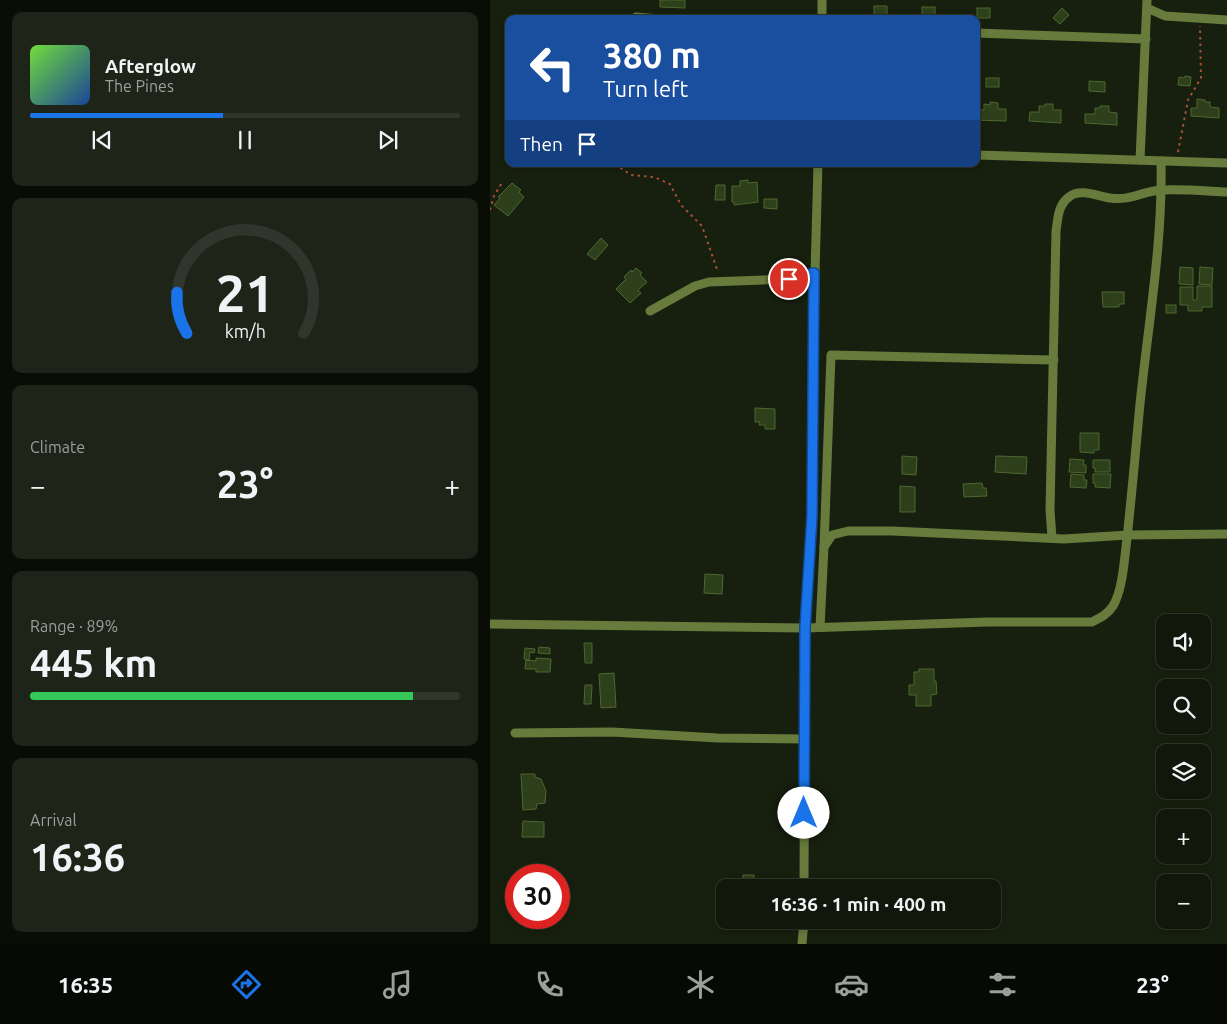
<!DOCTYPE html>
<meta charset="utf-8">
<style>
body{margin:0;font-family:Ubuntu,sans-serif;background:#1e2418;color:#f1f3f6;height:100vh;display:flex;flex-direction:column;font-size:19px;white-space:nowrap}
*{box-sizing:border-box;margin:0}
p{font-size:16px;color:#9c9f9c}
.icon{flex:none;width:28px;height:28px;fill:none;stroke:currentColor;stroke-width:2;stroke-linecap:round;stroke-linejoin:round}
.map{position:relative;flex:1;overflow:hidden}
.side{display:flex;flex-direction:column;gap:12px;padding:12px;background:#090d06;width:490px}
.side>*{flex:none}
.banner{position:absolute;left:15px;top:15px;width:475px;height:152px;border-radius:10px;box-shadow:0 2px 8px #0003,0 0 0 1px #30362b;background:#1a4fa0;color:#fff;overflow:hidden}
.tools{position:absolute;left:666px;top:614px;display:grid;gap:10px}
.tools a{display:grid;place-items:center;width:55px;height:55px;border-radius:10px;background:#11170a;box-shadow:0 2px 8px #0003,0 0 0 1px #30362b;font-size:25px}
.speed{position:absolute;left:15px;top:864px;display:flex;gap:10px;font-size:25px;font-weight:700;text-align:center}
.speed>*{display:grid;place-content:center;width:65px;height:65px;border-radius:50%;background:#11170a;box-shadow:0 2px 8px #0003,0 0 0 1px #30362b;line-height:1}
.speed .limit{border:8px solid #d22;background:#fff;color:#111}
.pin{position:absolute;display:grid;place-items:center;width:42px;height:42px;color:#fff;margin:-21px;border:2px solid #fff;border-radius:50%;box-shadow:0 1px 5px #0007}
.me{position:absolute;width:55px;margin:-28px;rotate:0deg;stroke-linejoin:round;filter:drop-shadow(0 0 4px #0008)}
.turn{display:flex;align-items:center;gap:18px;height:105px;padding:0 15px;font-size:22px}
.turn .icon{width:65px;height:65px;stroke-width:2.5}
.turn b{display:block;font-size:35px;line-height:42px}
.then{display:flex;align-items:center;height:48px;padding:0 15px;background:#0003;gap:10px;font-size:19px}
.big{font-size:38px;font-weight:600;line-height:1.1}
.side .card{flex:1;display:flex;flex-direction:column;justify-content:center;gap:8px;min-width:0;padding:0 18px;border-radius:10px;background:#1e2418}
.side .dial{align-items:center;gap:0}
.dial svg{height:130px;overflow:visible;fill:none;stroke:#30362b;stroke-width:7;stroke-linecap:round;text-anchor:middle}
.dial text{fill:#f1f3f6;stroke:none}
.song{display:flex;align-items:center;gap:15px}
.cover{width:60px;height:60px;border-radius:8px;background:linear-gradient(135deg,hsl(100 70% 55%),hsl(220 70% 35%))}
.played{height:5px;border-radius:2px;background:linear-gradient(90deg,#1a73e8 45%,#30362b 45%)}
.keys{display:flex;justify-content:space-around;direction:ltr}
.heat{display:flex;justify-content:space-between;align-items:center;font-size:28px;direction:ltr}
.charge{height:8px;border-radius:4px;background:linear-gradient(90deg,#34c759 89%,#30362b 0)}
.trip{position:absolute;left:226px;top:879px;width:285px;height:50px;border-radius:10px;background:#11170a;box-shadow:0 2px 8px #0003,0 0 0 1px #30362b;font-weight:600;line-height:50px;text-align:center}
.tabs{display:flex;height:80px;justify-content:space-around;align-items:center;background:#070904;color:#9c9f9c}
.tabs .icon{width:35px;height:35px}
.tabs .on{color:#1a73e8}
.tabs b{font-size:22px;color:#f1f3f6}
main{display:flex;flex:1;min-height:0}
.map>svg:first-child{display:block}
.building{fill:#2d3f1b;stroke:#4c692f}
.lines{fill:none;stroke-linecap:round;stroke-linejoin:round}
.path{stroke:#aa5135;stroke-width:2;stroke-dasharray:2.5 4;stroke-linecap:butt}
.street{stroke:#667b3c;stroke-width:9}
.route-casing{stroke:#114b97;stroke-width:12}
.route{stroke:#1a73e8;stroke-width:9}
</style>
<main>
<section class="side">
<div class="card">
<div class="song"><i class="cover"></i><div><b>Afterglow</b><p>The Pines</p></div></div>
<div class="played"></div>
<div class="keys"><svg class="icon" aria-label="previous" viewBox="0 0 24 24"><path d="M18 5L8 12l10 7zM5 5v14"/></svg><svg class="icon" aria-label="pause" viewBox="0 0 24 24"><path d="M8 5v14M16 5v14"/></svg><svg class="icon" aria-label="next" viewBox="0 0 24 24"><path d="M6 5l10 7-10 7zM19 5v14"/></svg></div>
</div>
<div class="card dial"><svg viewBox="0 0 100 80">
<path d="M14 69A42 42 0 1 1 86 69"/>
<path d="M14 69A42 42 0 0 1 8 44" stroke="#1a73e8"/>
<text x="50" y="56" font-size="32" font-weight="700">21</text>
<text x="50" y="72" font-size="11">km/h</text>
</svg></div>
<div class="card"><p>Climate</p>
<div class="heat"><a>−</a><b class="big">23°</b><a>+</a></div>
</div>
<div class="card"><p>Range · 89%</p><b class="big">445 km</b><div class="charge"></div></div>
<div class="card"><p>Arrival</p><b class="big">16:36</b></div>
</section>
<div class="map">
<svg width="737" height="944" viewBox="0 0 737 944">
<rect width="100%" height="100%" fill="#171f0e"/>
<!-- building -->
<g class="building">
<path d="M170,0h25v8l-25,-1z"/>
<path d="M384,6h13v9l-13,1z"/>
<rect x="432" y="7" width="13" height="10"/>
<rect x="487" y="8" width="13" height="10"/>
<path d="M572,8l7,7 -9,9 -7,-6z"/>
<path d="M695,76l6,1 -1,9 -12,-1 1,-8 5,1z"/>
<rect x="496" y="78" width="13" height="9"/>
<path d="M599,81l16,1v10l-16,-1z"/>
<path d="M707,99l8,1v2h5v5l9,1v10l-28,-2v-8h6z"/>
<path d="M500,102l8,1v6h8v12l-30,-1v-10h8v-6l6,1z"/>
<path d="M555,104h8v6h8v13l-32,-2 1,-9h9v-6h6z"/>
<path d="M610,106h9v6l8,1v12l-32,-2v-9h10v-6h5z"/>
<path d="M258,180v3l9,-1 1,20 -24,3v-3h-2v-16h8v-5z"/>
<path d="M22,183l9,7 -2,2 5,5 -16,19 -14,-11 6,-7 -2,-1z"/>
<path d="M226,185h9v15h-10z"/>
<path d="M274,199h13v10l-13,-1z"/>
<path d="M111,238l7,7 -13,15 -8,-6z"/>
<path d="M690,267l13,1v17l-14,-1z"/>
<path d="M710,267l13,1 -1,17 -13,-1z"/>
<path d="M146,268l6,5 -2,2 7,7 -9,8 3,3 -11,10 -14,-14 10,-10 -2,-2 7,-7 1,2z"/>
<path d="M707,286h15v21h-10v4h-14v-6h-8v-18h13v13h4z"/>
<path d="M612,292h22v12h-5v3h-16z"/>
<rect x="676" y="305" width="10" height="8"/>
<path d="M265,408l20,1v20h-10v-4h-6l1,-3h-5z"/>
<path d="M590,433h19v17h-5v3l-14,-1z"/>
<path d="M412,456l15,1 -1,18 -14,-1z"/>
<path d="M506,456l31,1 -1,17 -31,-2z"/>
<path d="M580,459l14,1 -1,5h3v8l-17,-1z"/>
<path d="M603,460h17v12h-15v-4h-2z"/>
<path d="M581,474l13,1v5h3l-1,8 -16,-1z"/>
<path d="M603,474h18l-1,14 -15,-1v-4h-2z"/>
<path d="M492,483l1,5h3l1,8 -23,1 -1,-13z"/>
<path d="M410,486l15,1v25h-15z"/>
<path d="M215,574l18,1 -1,19 -18,-1z"/>
<path d="M94,643h8v20h-7z"/>
<path d="M49,647l11,1v6l-12,-1z"/>
<path d="M35,648l10,1 -1,4 -4,-1 -1,8 -5,-1z"/>
<path d="M46,658l15,1 -1,13h-14v-3h-11l1,-9 10,1z"/>
<path d="M429,669h15v12h2l1,13 -6,1v11h-15v-11h-7v-10h5v-13h5z"/>
<path d="M124,673l2,34 -15,1 -2,-34z"/>
<path d="M95,685h7l-1,19h-7z"/>
<path d="M31,774h14v3l6,2 5,12 -1,12 -8,1 -1,5 -13,1z"/>
<path d="M33,821l21,1v15h-22z"/>
<path d="M25,873l20,1 -19,1v22h-2z"/>
<path d="M253,875h11v8h11l-1,5h-21z"/>
</g>
<g class="lines">
<!-- path -->
<g class="path">
<path d="M688,152l10,-52 13,-22 -1,-52"/>
<path d="M125,164l16,11 23,2 16,7 11,21 21,21 16,46"/>
<path d="M0,210l4,-14 9,-15"/>
</g>
<!-- street -->
<g class="street">
<path d="M657,8l18,8 62,4"/>
<path d="M146,17l24,2"/>
<path d="M178,19h26"/>
<path d="M332,19v-19"/>
<path d="M486,33l170,6"/>
<path d="M486,155l251,8"/>
<path d="M650,160l7,-160"/>
<path d="M160,311l45,-25 14,-4 80,-3 26,-6"/>
<path d="M562,538l-2,-28 6,-279c2,-13 2,-26 13,-34 11,-9 28,-1 41,1 22,3 32,-7 52,-8 21,-1 44,1 65,2"/>
<path d="M334,547l7,-192 223,5"/>
<path d="M0,624l315,4 183,-6h104c8,-4 16,-8 21,-16 9,-15 11,-42 13,-59 5,-44 9,-89 13,-133 8,-84 24,-168 22,-253"/>
<path d="M330,627l4,-80 8,-12 16,-4h44l172,8 64,-4 99,-1"/>
<path d="M25,733l97,-1 106,6 87,1"/>
<path d="M314,888l1,-260 7,-112 3,-243 3,-109"/>
<path d="M312,944l2,-24"/>
</g>
</g>
<g class="lines">
<defs>
<path id="route" d="M299,279l25,-6 -2,243 -7,112 -1,185"/>
</defs>
<!-- route casing -->
<use href="#route" class="route-casing"/>
<!-- route -->
<use href="#route" class="route"/>
</g>
</svg>
<div class="tools">
<a><svg class="icon" aria-label="sound" viewBox="0 0 24 24"><path d="M4 9h4l5-4v14l-5-4H4zM17 9q2 3 0 6"/></svg></a>
<a><svg class="icon" aria-label="search" viewBox="0 0 24 24"><circle cx="10" cy="10" r="6"/><path d="M15 15l6 6"/></svg></a>
<a><svg class="icon" aria-label="layers" viewBox="0 0 24 24"><path d="M12 4l9 5-9 5-9-5zM3 14l9 5 9-5"/></svg></a>
<a>+</a>
<a>−</a>
</div>
<div class="speed"><div class="limit">30</div></div>
<div class="pin" style="left:299px;top:279px;background:#d93025"><svg class="icon" aria-label="arrive" viewBox="0 0 24 24"><path d="M6 21V4h12l-3 4 3 4H6"/></svg></div>
<svg class="me" style="left:314px;top:813px" viewBox="-20 -20 40 40"><circle r="19" fill="#fff"/><path d="M0-13L10 11 0 6-10 11z" fill="#1a73e8"/></svg>
<div class="trip">16:36 · 1 min · 400 m</div>
<div class="banner">
<div class="turn"><svg class="icon" aria-label="left" viewBox="0 0 24 24"><path d="M17 20v-9H6M10 6l-5 5 5 5"/></svg><div><b>380 m</b>Turn left</div></div>
<div class="then">Then<svg class="icon" aria-label="arrive" viewBox="0 0 24 24"><path d="M6 21V4h12l-3 4 3 4H6"/></svg></div>
</div>
</div>
</main>
<nav class="tabs">
<b>16:35</b>
<svg class="icon on" aria-label="directions" viewBox="0 0 24 24"><path d="M12 3l9 9-9 9-9-9zM9 14v-3h6M13 9l2 2-2 2"/></svg>
<svg class="icon" aria-label="music" viewBox="0 0 24 24"><path d="M9 18V5l10-2v13"/><circle cx="6" cy="18" r="3"/><circle cx="16" cy="16" r="3"/></svg>
<svg class="icon" aria-label="phone" viewBox="0 0 24 24"><path d="M5 4h4l2 5-3 2q2 4 5 5l2-3 5 2v4C11 20 4 13 5 4z"/></svg>
<svg class="icon" aria-label="climate" viewBox="0 0 24 24"><path d="M12 3v18M4 7l16 10M4 17L20 7"/></svg>
<svg class="icon" aria-label="car" viewBox="0 0 24 24"><path d="M5 17H2v-5l4-1 3-4h7l3 4 3 1v5h-3M9 17h6M6 11h13"/><circle cx="7" cy="17" r="2"/><circle cx="17" cy="17" r="2"/></svg>
<svg class="icon" aria-label="filters" viewBox="0 0 24 24"><path d="M4 7h16M4 17h16"/><circle cx="9" cy="7" r="2"/><circle cx="15" cy="17" r="2"/></svg>
<b>23°</b>
</nav>
